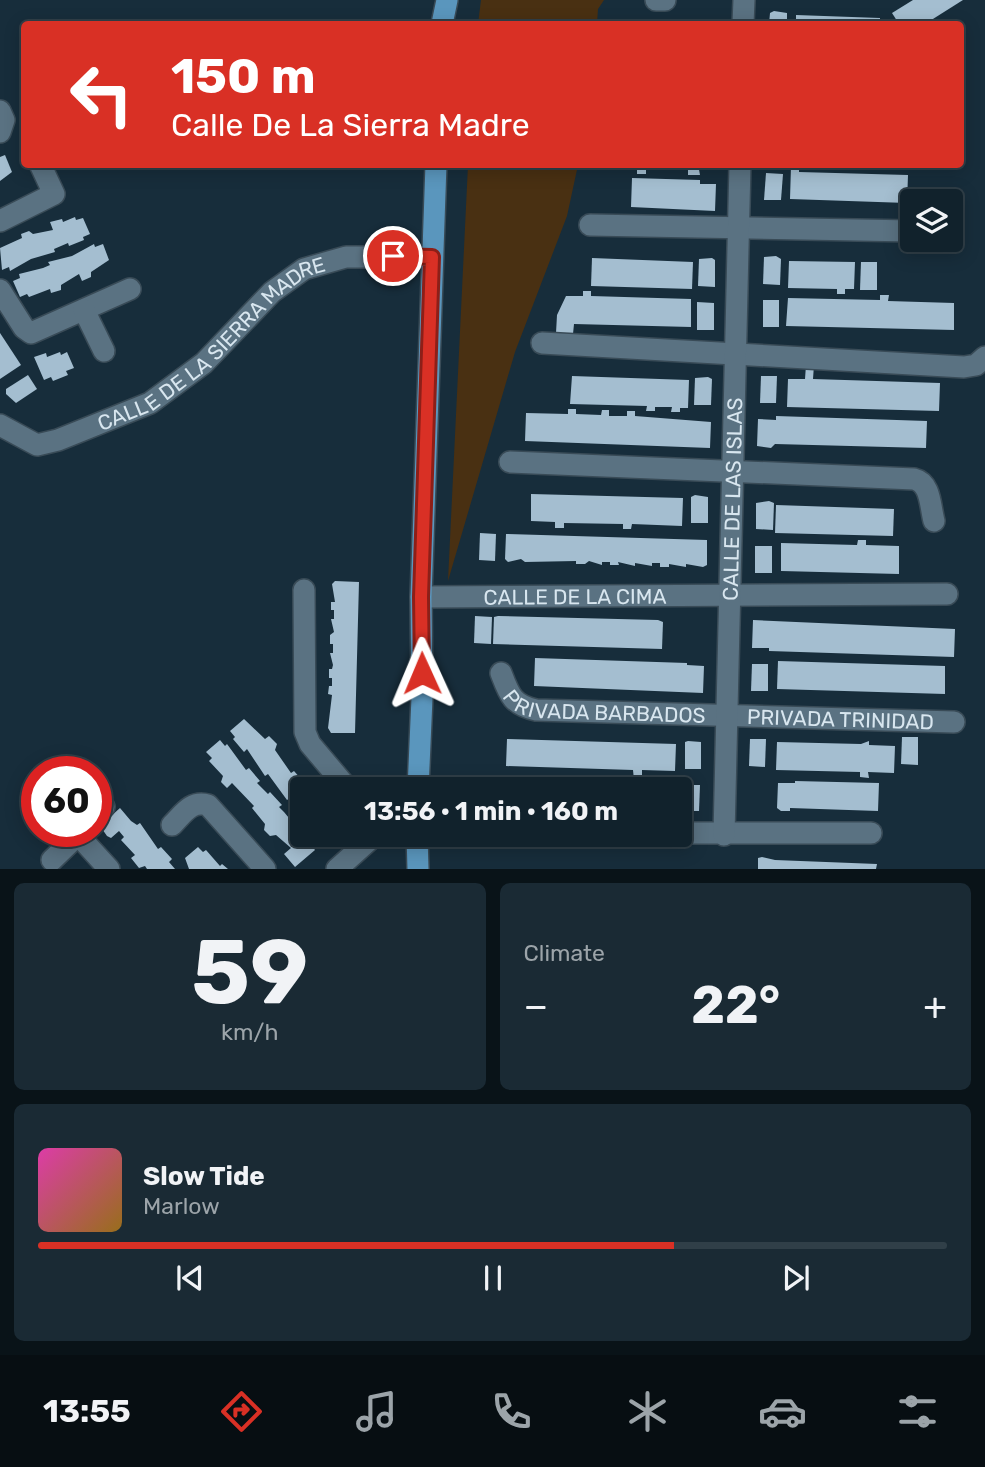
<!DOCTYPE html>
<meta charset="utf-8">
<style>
body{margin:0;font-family:Rubik,sans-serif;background:#1a2a34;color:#f1f3f6;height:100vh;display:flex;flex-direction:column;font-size:26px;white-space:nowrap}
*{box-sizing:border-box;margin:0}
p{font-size:23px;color:#9ca4a9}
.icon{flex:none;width:38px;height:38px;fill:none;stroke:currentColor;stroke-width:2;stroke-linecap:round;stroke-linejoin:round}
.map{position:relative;height:869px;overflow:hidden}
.drawer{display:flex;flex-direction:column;gap:14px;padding:14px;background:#091318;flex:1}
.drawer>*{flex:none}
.guide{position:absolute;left:21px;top:21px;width:943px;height:147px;border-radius:7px;box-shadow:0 4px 18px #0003,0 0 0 2px #303f48;background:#d93025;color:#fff;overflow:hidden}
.tools{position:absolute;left:900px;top:189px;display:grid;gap:14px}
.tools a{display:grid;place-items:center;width:63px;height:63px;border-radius:7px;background:#11222c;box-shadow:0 4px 18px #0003,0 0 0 2px #303f48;font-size:35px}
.speed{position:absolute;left:21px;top:756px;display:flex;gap:14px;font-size:35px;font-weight:700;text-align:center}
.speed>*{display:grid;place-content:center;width:91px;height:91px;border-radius:50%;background:#11222c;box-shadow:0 4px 18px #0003,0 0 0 2px #303f48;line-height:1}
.speed .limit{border:10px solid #d22;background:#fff;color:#111}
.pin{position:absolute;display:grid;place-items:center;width:60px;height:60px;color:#fff;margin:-30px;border:4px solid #fff;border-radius:50%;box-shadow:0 2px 7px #0007}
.me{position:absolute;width:77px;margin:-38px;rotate:359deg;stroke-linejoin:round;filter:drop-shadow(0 0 5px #0008)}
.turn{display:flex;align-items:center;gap:24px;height:147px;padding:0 35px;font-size:32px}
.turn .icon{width:91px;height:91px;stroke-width:2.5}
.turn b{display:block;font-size:49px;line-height:60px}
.big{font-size:52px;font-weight:700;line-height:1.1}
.drawer .card{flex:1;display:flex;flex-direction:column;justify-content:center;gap:10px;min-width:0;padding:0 24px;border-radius:10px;background:#1a2a34}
.drawer .dial{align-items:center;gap:0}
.dial b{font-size:91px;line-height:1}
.song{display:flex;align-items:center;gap:21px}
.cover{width:84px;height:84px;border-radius:10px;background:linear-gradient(135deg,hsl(320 70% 55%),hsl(40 70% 35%))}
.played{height:7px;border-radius:4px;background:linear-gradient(90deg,#d93025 70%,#303f48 70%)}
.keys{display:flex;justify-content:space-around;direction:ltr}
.heat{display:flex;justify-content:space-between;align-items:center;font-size:38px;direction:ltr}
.drawer .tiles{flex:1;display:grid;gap:14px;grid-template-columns:1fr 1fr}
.card:last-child{grid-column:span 2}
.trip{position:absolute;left:290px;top:777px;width:402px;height:70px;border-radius:7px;background:#11222c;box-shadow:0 4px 18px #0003,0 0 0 2px #303f48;font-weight:700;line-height:70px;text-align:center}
.tabs{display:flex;height:112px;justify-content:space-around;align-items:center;background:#070e12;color:#9ca4a9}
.tabs .icon{width:49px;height:49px}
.tabs .current{color:#d93025}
.tabs b{font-size:32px;color:#f1f3f6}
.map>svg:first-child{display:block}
.green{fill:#493012}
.building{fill:#a4bed0}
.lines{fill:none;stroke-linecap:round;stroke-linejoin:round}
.minor-casing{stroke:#394b57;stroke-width:24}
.major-casing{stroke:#394b57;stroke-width:24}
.minor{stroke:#5a7282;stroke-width:21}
.major{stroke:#5a96bd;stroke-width:21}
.route-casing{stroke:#8d1f18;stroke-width:18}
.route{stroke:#d93025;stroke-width:12}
.labels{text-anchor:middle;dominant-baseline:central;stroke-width:7;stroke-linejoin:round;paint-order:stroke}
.street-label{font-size:21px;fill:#d8e6ef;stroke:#0d2331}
</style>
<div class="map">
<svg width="985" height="869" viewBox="0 0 985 869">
<rect width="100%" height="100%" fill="#172d3b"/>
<!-- green -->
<g class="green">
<path d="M481,0h123l-6,9 -1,15h-119z"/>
<path d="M468,165h110l-11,51 -52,136 -67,229z"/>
</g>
<!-- building -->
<g class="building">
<path d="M913,0h50l-38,24h-26l-7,-11z"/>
<path d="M774,11l13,2v11h-18l1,-11z"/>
<path d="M796,15l84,3v6h-84z"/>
<path d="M5,155l7,17 -12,9v-24z"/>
<path d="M629,164h69l2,11h-12v-5l-42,-1v5h-9v-6h-8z"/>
<path d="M791,166h8v6l109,3 -1,28 -117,-4z"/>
<path d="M766,173l17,1 -2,26h-17z"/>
<path d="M632,178l68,2v4h16l-1,27 -84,-4z"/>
<path d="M75,217l1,3 7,-2 7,16 -7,3 1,3 -15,6 -1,-3 -14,6 1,3 -24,7 -21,12 -1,-4 -7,3 -2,-22 22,-10 -1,-4 8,-3 4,3 20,-4 -3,-8 12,-3 1,3z"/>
<path d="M94,244l1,3 8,-3 6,16 -18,12v5l-9,4 -3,-7 -18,11v5l-10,3 -1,-4 -21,8 -2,-3 -7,3 -7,-16 7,-3 -1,-4 24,-6 7,-3 -2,-3 24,-6z"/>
<path d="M776,256l5,3 -1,26 -17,-1 1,-27z"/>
<path d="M592,258l101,4 -1,27 -101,-3z"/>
<path d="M712,258l3,2v27l-17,-1 1,-27z"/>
<path d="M789,261l66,1 -1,27h-9v5h-8v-5l-49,-1z"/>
<path d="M861,262h16v28h-17z"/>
<path d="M583,291h8v5l100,3v28l-117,-3 -1,10 -17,-1 1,-18 9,-19h17z"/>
<path d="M880,295h9l-1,6 66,2v27l-168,-4 2,-28 92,2z"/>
<rect x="763" y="300" width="16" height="27"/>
<path d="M697,302l17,1v27h-17z"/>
<path d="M0,333l21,32 -21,14z"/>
<path d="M60,352l1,3 6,-3 7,16 -8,3 2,4 -15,6 -2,-4 -7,3 -10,-23 12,-4 1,4z"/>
<path d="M806,365h8l-1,14 127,4 -1,28 -152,-4 1,-28h17z"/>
<path d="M28,375l9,14 -21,14 -10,-9v-5z"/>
<path d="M572,376l117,4 -1,28h-8v4h-9l1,-5h-17v4h-9l1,-5 -77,-2z"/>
<path d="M761,376h16l-1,27h-16z"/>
<path d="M708,377l4,2 -1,26h-17l1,-27z"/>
<path d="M568,409h8v5l25,1 1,-5h7v6h18v-5h8v5l76,6 -1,26 -185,-7 1,-28 42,1z"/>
<path d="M776,416l151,5 -1,27 -151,-4 -4,4 -14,-2 1,-27 18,1z"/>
<path d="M531,494l152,4 -1,28 -50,-2 -1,5h-8v-5l-59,-1v5h-9v-6l-24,-1z"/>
<path d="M695,495l13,2v26h-17v-26z"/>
<path d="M769,501l5,2 -1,27 -17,-1v-26z"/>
<path d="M776,505l118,4 -1,27 -118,-3z"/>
<path d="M480,533l16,1 -1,27 -16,-1z"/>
<path d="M506,534l201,6v25l-4,2 -17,-3v3l-17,-3v3h-9v-4h-8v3l-17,-3v3l-17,-4 1,3h-9v-3h-8v3l-13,-4 -4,3h-9v-3l-51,1 -4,-3 -13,3 -3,-3z"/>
<path d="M858,540h8v5l33,1v28l-118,-3v-28l76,2z"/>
<rect x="755" y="546" width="17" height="27"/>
<path d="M335,581l24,1 -4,151h-24l-3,-5 4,-33 -4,-1 1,-8h3v-8h-3v-9h3l1,-4 -3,-12h3v-9h-3v-9l4,-3 -3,-13h3v-9h-3v-8h4l-3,-18z"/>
<path d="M475,616l17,1 -1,27 -17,-1z"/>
<path d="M498,616l160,4 5,2 -1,27 -169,-5 1,-27z"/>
<path d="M753,620l202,9 -1,28 -185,-6v-3h-17z"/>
<path d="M535,658l152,5v2l17,1 -1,27 -169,-7z"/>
<path d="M778,661l167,5v28l-168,-5z"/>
<path d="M752,664h16v27h-17z"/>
<path d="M244,719l21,20 4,-3 8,8 -2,6 16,23 3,-2 14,16 3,-3 7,5h-15v29l-6,-7 2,-2 -9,-11 -3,2 -19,-26 -3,2 -18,-27 -3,3 -11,-13 2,-2 -5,-6z"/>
<path d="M902,737h16v28l-17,-1z"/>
<path d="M507,739l169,5 -1,27 -33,-1v5h8v6h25v8h-152l1,-12 110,3 -1,-10 -127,-4z"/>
<path d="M750,739h16l-1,28 -16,-1z"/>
<path d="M220,740l5,6 2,-2 19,26 3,-2 11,13 -3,2 11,11 2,-2 12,13 -3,2 5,5 5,6 3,-2 11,12 -3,2 15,20 -20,17 -11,-13 7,-6 -15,-13 -6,1 -6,-6 1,-6 -13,-16 2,-2 -22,-23 -5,5 -6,-6 2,-6 -14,-15 3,-3 -6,-6z"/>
<path d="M688,741l13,1v27h-16v-27z"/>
<path d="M869,741v4l26,1 -1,27 -26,-1 1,6 -9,-1v-5l-84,-2 1,-28 84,2z"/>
<path d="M795,781l84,2 -1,28 -88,-3v3h-9l-4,-3 1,-25h17z"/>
<path d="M683,785h17l-1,26h-17z"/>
<path d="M120,808l11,13 6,4 3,-2 18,26 3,-2 11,12 -3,3 6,7h-28l-2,-3 -6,2 -8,-10 4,-3 -14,-15 3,-3 -5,-6 -8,7 -4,-2 -7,-10z"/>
<path d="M198,847l5,5 3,-2 14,16 2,-2 6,5h-39l-4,-11z"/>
<path d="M762,857l13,3 102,4 -1,5h-118v-11z"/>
</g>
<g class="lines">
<defs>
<g id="minor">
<path d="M656,0h9"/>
<path d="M743,24l1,-24"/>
<path d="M0,111l4,9 -4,12"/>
<path d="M0,221l54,-27 -14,-30"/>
<path d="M590,225l322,6"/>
<path d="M0,290l24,38 7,5 99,-44"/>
<path d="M84,310l20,41"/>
<path d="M542,343l422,24 12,-2 9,-8"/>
<path id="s1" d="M0,425l37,20 21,-5 92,-37 54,-40 68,-71 32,-23 42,-12h86"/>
<path d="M510,462l404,17c17,4 16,27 20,42"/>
<path d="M304,590l1,142 5,12 38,45"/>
<path id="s2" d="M421,597l526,-3"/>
<path id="s3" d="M501,673c8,21 11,32 35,37l418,12"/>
<path d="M96,815l8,-8"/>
<path d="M172,825c11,-11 19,-25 36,-20l57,64"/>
<path d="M681,833h190"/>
<path d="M78,835l31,34"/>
<path id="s4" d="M724,835l16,-671"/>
<path d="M52,860l30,-29"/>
<path d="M337,869l38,-34"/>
</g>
<g id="major">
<path d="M442,24l5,-24"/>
<path d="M418,789l4,-91 -1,-101 15,-433"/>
<path d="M417,835l1,34"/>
</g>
</defs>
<!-- minor casing -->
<use href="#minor" class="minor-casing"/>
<!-- major casing -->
<use href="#major" class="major-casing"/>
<!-- minor -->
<use href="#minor" class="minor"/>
<!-- major -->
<use href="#major" class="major"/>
</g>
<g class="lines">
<defs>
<path id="route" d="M393,256l39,1 -11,340 1,76"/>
</defs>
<!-- route casing -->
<use href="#route" class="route-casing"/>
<!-- route -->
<use href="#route" class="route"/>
</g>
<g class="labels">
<!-- street labels -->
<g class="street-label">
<text stroke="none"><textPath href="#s1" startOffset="248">CALLE DE LA SIERRA MADRE</textPath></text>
<text stroke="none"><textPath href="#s4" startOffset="336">CALLE DE LAS ISLAS</textPath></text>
<text stroke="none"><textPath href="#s2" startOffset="154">CALLE DE LA CIMA</textPath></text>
<text stroke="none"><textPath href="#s3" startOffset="122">PRIVADA BARBADOS</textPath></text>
<text stroke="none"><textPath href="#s3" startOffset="359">PRIVADA TRINIDAD</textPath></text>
</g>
</g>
</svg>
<div class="tools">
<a><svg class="icon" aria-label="layers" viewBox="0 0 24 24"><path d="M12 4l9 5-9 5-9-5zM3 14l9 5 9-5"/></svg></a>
</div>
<div class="speed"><div class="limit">60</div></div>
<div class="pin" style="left:393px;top:256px;background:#d93025"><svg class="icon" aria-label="arrive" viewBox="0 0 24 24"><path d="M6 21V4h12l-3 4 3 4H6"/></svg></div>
<svg class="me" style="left:422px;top:673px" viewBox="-20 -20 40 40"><path d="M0-17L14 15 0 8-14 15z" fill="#d93025" stroke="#fff" stroke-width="4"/></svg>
<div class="trip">13:56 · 1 min · 160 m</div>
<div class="guide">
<div class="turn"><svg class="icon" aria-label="left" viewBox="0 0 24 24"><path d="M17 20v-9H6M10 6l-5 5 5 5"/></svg><div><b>150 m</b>Calle De La Sierra Madre</div></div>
</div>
</div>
<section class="drawer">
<div class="tiles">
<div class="card dial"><b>59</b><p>km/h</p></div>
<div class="card"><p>Climate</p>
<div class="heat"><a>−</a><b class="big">22°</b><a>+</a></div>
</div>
<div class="card">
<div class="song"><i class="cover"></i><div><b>Slow Tide</b><p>Marlow</p></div></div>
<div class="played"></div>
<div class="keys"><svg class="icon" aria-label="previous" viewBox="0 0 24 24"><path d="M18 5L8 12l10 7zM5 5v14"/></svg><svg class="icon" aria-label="pause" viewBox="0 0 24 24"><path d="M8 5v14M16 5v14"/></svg><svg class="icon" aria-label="next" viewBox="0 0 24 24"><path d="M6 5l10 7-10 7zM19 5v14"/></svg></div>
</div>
</div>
</section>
<nav class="tabs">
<b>13:55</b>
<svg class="icon current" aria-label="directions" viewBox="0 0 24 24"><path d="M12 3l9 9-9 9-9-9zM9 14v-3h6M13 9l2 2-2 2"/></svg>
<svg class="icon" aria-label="music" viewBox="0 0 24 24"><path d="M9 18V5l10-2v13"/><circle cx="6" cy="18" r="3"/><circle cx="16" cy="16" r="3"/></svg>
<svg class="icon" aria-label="phone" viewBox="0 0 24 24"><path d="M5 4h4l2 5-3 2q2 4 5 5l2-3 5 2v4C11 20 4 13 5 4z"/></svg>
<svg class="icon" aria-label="climate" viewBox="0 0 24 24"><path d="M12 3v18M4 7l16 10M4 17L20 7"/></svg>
<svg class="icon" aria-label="car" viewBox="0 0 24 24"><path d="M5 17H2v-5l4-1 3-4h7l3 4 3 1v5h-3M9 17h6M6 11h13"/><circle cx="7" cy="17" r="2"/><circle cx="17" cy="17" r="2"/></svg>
<svg class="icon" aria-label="filters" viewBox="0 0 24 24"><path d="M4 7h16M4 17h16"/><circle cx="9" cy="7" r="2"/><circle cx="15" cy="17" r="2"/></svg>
</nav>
